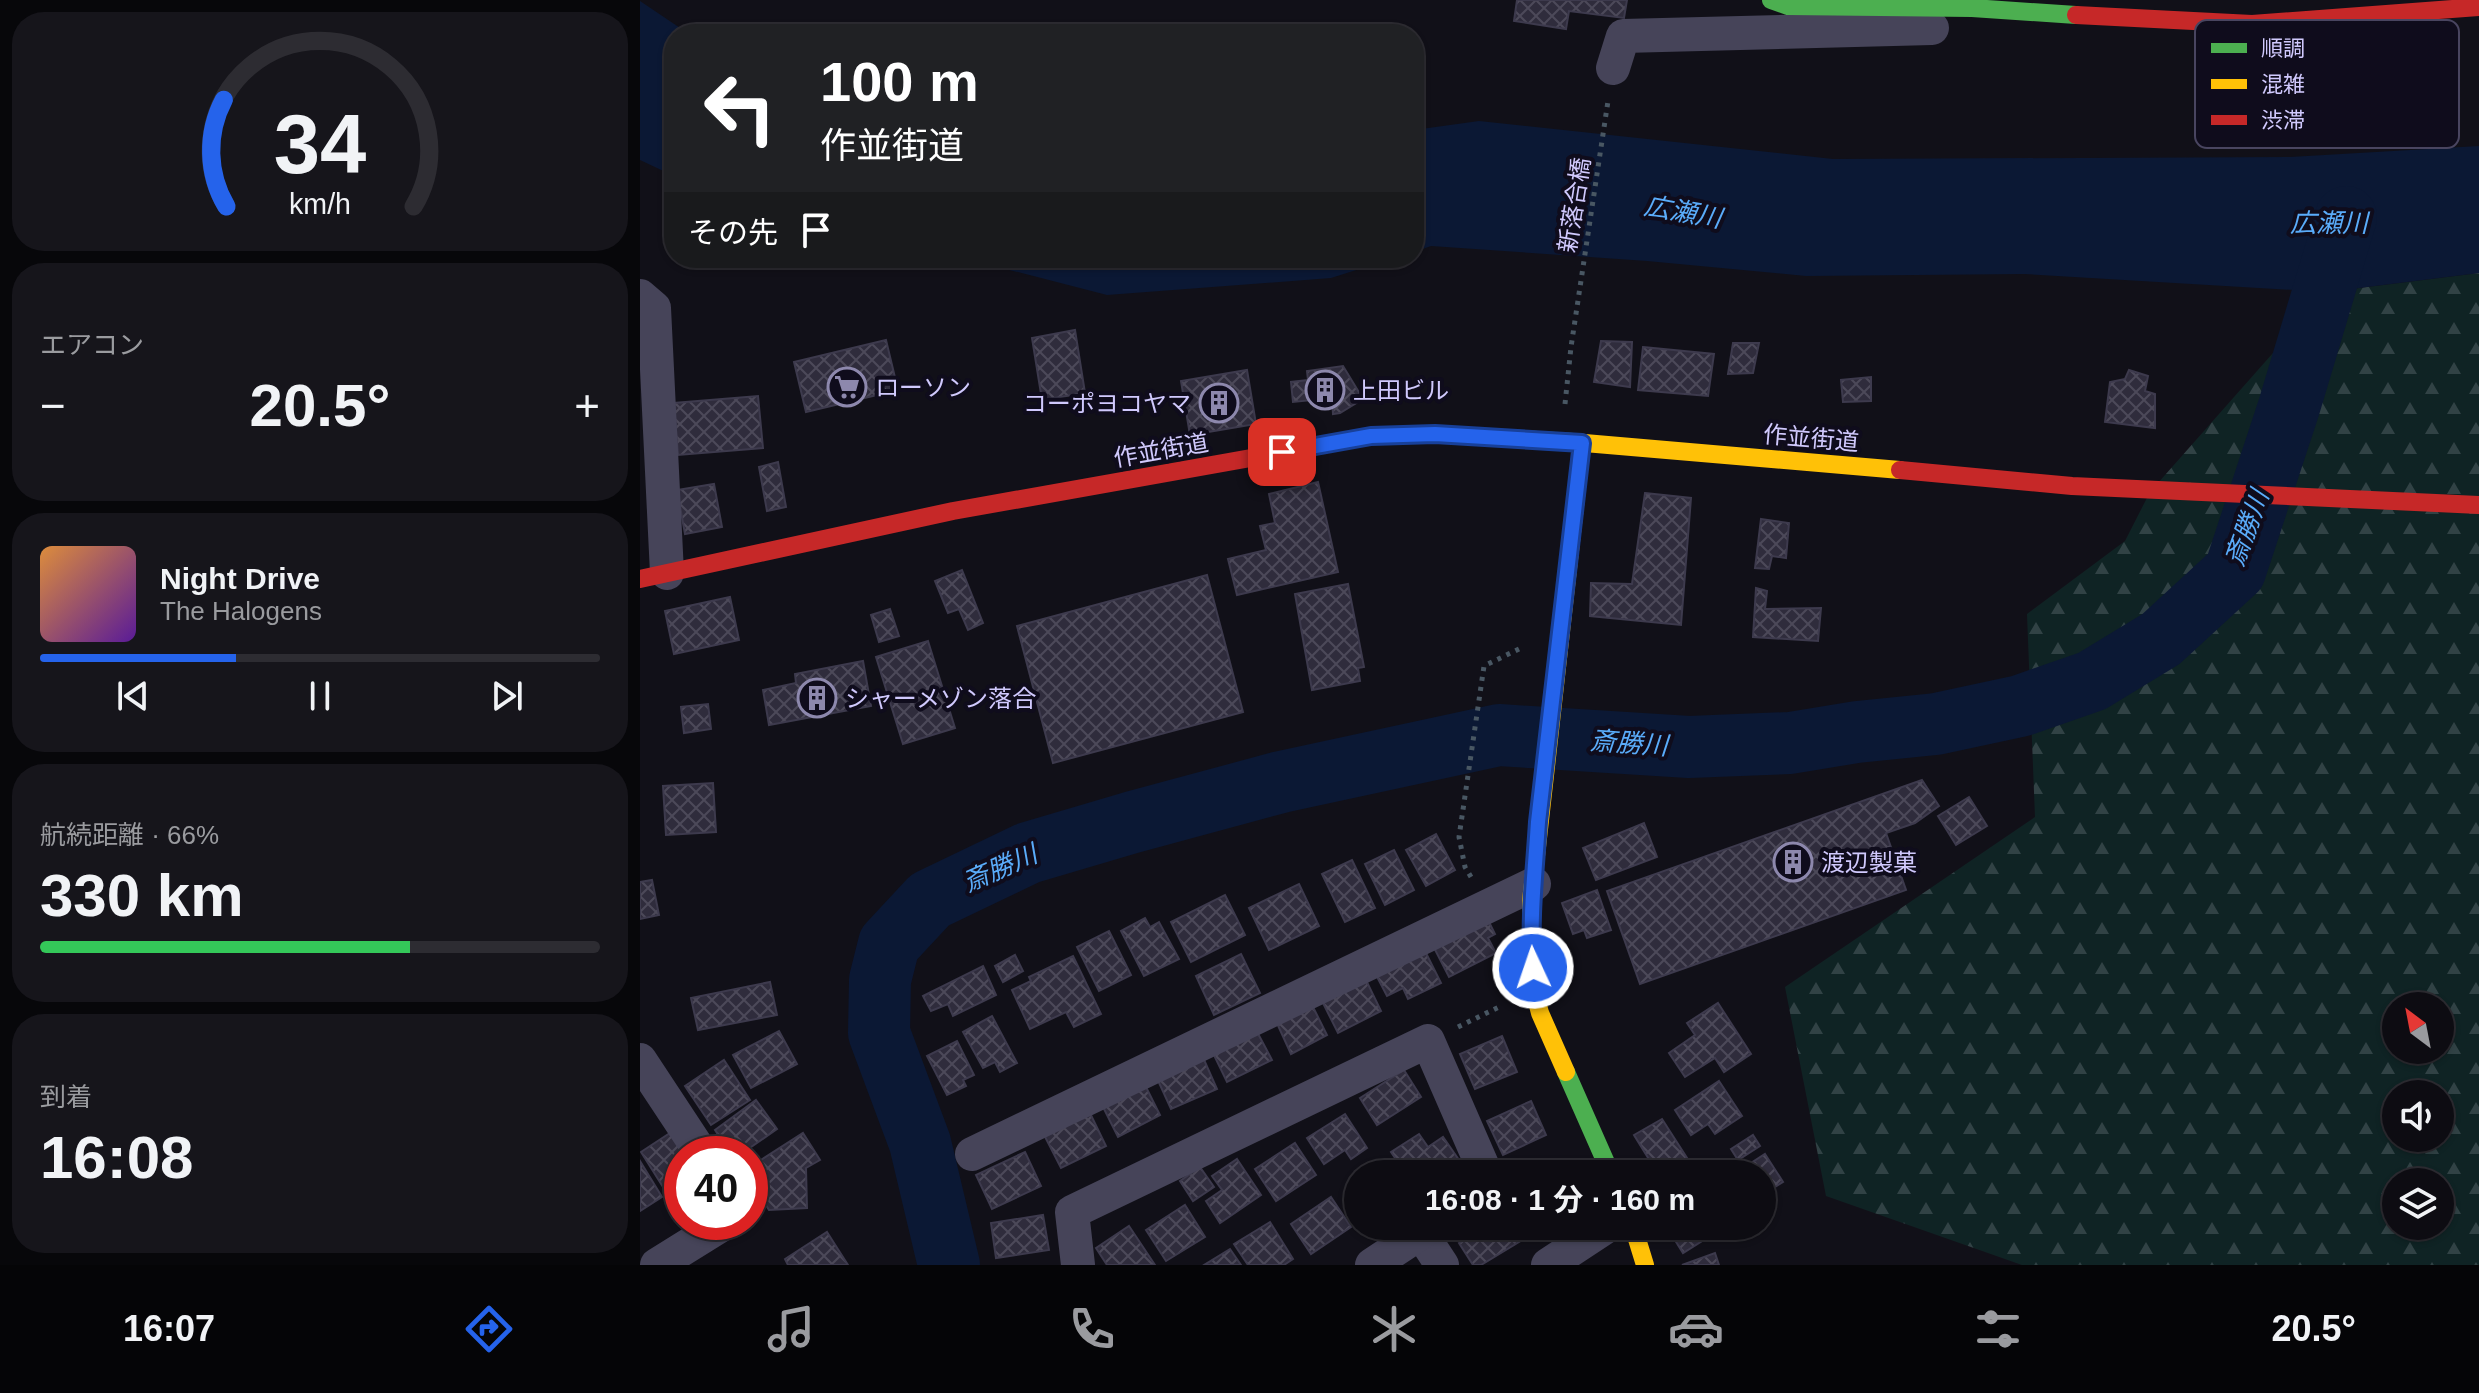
<!DOCTYPE html>
<html lang="ja">
<meta charset="utf-8">
<style>
body{margin:0;font-family:Arial,"Noto Sans JP",sans-serif;background:#16151b;color:#f1f3f6;height:100vh;display:flex;flex-direction:column;font-size:30px;white-space:nowrap}
*{box-sizing:border-box;margin:0}
p{font-size:26px;color:#9a9b9f}
.icon{flex:none;width:44px;height:44px;fill:none;stroke:currentColor;stroke-width:2;stroke-linecap:round;stroke-linejoin:round}
.map{position:relative;flex:1;overflow:hidden}
.sheet{display:flex;flex-direction:column;gap:12px;padding:12px;background:#07070a;width:640px}
.sheet>*{flex:none}
.banner{position:absolute;left:24px;top:24px;width:760px;height:244px;border-radius:32px;box-shadow:0 2px 6px #0004,0 0 0 2px #2d2c32;background:#202124;color:#fff;overflow:hidden}
.needle{width:52px;rotate:328deg}
.tools{position:absolute;left:1742px;top:992px;display:grid;gap:16px}
.tools a{display:grid;place-items:center;width:72px;height:72px;border-radius:50%;background:#0d0c12;box-shadow:0 2px 6px #0004,0 0 0 2px #2d2c32;font-size:40px}
.speed{position:absolute;left:24px;top:1136px;display:flex;gap:16px;font-size:40px;font-weight:700;text-align:center}
.speed>*{display:grid;place-content:center;width:104px;height:104px;border-radius:50%;background:#0d0c12;box-shadow:0 2px 6px #0004,0 0 0 2px #2d2c32;line-height:1}
.speed .limit{border:12px solid #d22;background:#fff;color:#111}
.pin{position:absolute;display:grid;place-items:center;width:68px;height:68px;color:#fff;margin:-34px;border-radius:16px;box-shadow:0 4px 12px #0006}
.me{position:absolute;width:88px;margin:-44px;rotate:357deg;stroke-linejoin:round;filter:drop-shadow(0 0 6px #0008)}
.turn{display:flex;align-items:center;gap:28px;height:168px;padding:0 24px;font-size:36px}
.turn .icon{width:104px;height:104px;stroke-width:2.5}
.turn b{display:block;font-size:56px;line-height:68px}
.then{display:flex;align-items:center;height:76px;padding:0 24px;background:#0003;gap:16px;font-size:30px}
.big{font-size:60px;font-weight:700;line-height:1.1}
.sheet .tile{flex:1;display:flex;flex-direction:column;justify-content:center;gap:12px;min-width:0;padding:0 28px;border-radius:32px;background:#16151b}
.sheet .dial{align-items:center;gap:0}
.dial svg{height:208px;overflow:visible;fill:none;stroke:#2d2c32;stroke-width:7;stroke-linecap:round;text-anchor:middle}
.dial text{fill:#f1f3f6;stroke:none}
.song{display:flex;align-items:center;gap:24px}
.cover{width:96px;height:96px;border-radius:12px;background:linear-gradient(135deg,hsl(30 70% 55%),hsl(270 70% 35%))}
.played{height:8px;border-radius:4px;background:linear-gradient(90deg,#2563eb 35%,#2d2c32 35%)}
.keys{display:flex;justify-content:space-around;direction:ltr}
.heat{display:flex;justify-content:space-between;align-items:center;font-size:44px;direction:ltr}
.charge{height:12px;border-radius:6px;background:linear-gradient(90deg,#34c759 66%,#2d2c32 0)}
.trip{position:absolute;left:704px;top:1160px;width:432px;height:80px;border-radius:40px;background:#0d0c12;box-shadow:0 2px 6px #0004,0 0 0 2px #2d2c32;font-weight:700;line-height:80px;text-align:center}
.tab-bar{display:flex;height:128px;justify-content:space-around;align-items:center;background:#050507;color:#9a9b9f}
.tab-bar .icon{width:56px;height:56px}
.tab-bar .active{color:#2563eb}
.tab-bar b{font-size:36px;color:#f1f3f6}
main{display:flex;flex:1;min-height:0}
.map>svg:first-child{display:block}
.forest{fill:url(#forest-firs);fill-rule:evenodd}
.water{fill:#0b1834}
.lines{fill:none;stroke-linecap:round;stroke-linejoin:round}
.river{stroke:#0b1834;stroke-width:62}
.building{fill:url(#building-cross-hatch);stroke:#3d3a4d;stroke-width:2}
.path{stroke:#495763;stroke-width:5;stroke-dasharray:4 6;stroke-linecap:butt}
.street{stroke:#464459;stroke-width:34}
.fast{stroke:#4caf50;stroke-width:18}
.slow{stroke:#ffc107;stroke-width:18}
.jam{stroke:#c62828;stroke-width:18}
.route-casing{stroke:#184099;stroke-width:20}
.route{stroke:#2563eb;stroke-width:14}
.labels{text-anchor:middle;dominant-baseline:central;stroke-width:8;stroke-linejoin:round;paint-order:stroke}
.street-label{font-size:24px;fill:#d0c9fd;stroke:#0f0c1c}
.poi-label{font-size:24px;fill:#d0c9fd;stroke:#0f0c1c;text-anchor:start}
.water-label{font-size:26px;font-style:italic;fill:#5aacfa;stroke:#0f0c1c}
.key{fill:#0f0c1c;stroke:#494560;stroke-width:2}
.key-label{font-size:22px;fill:#d0c9fd}
</style>
<main>
<section class="sheet">
<div class="tile dial"><svg viewBox="0 0 100 80">
<path d="M14 69A42 42 0 1 1 86 69"/>
<path d="M14 69A42 42 0 0 1 13 28" stroke="#2563eb"/>
<text x="50" y="56" font-size="32" font-weight="700">34</text>
<text x="50" y="72" font-size="11">km/h</text>
</svg></div>
<div class="tile"><p>エアコン</p>
<div class="heat"><a>−</a><b class="big">20.5°</b><a>+</a></div>
</div>
<div class="tile">
<div class="song"><i class="cover"></i><div><b>Night Drive</b><p>The Halogens</p></div></div>
<div class="played"></div>
<div class="keys"><svg class="icon" aria-label="previous" viewBox="0 0 24 24"><path d="M18 5L8 12l10 7zM5 5v14"/></svg><svg class="icon" aria-label="pause" viewBox="0 0 24 24"><path d="M8 5v14M16 5v14"/></svg><svg class="icon" aria-label="next" viewBox="0 0 24 24"><path d="M6 5l10 7-10 7zM19 5v14"/></svg></div>
</div>
<div class="tile"><p>航続距離 · 66%</p><b class="big">330 km</b><div class="charge"></div></div>
<div class="tile"><p>到着</p><b class="big">16:08</b></div>
</section>
<div class="map">
<svg width="1839" height="1265" viewBox="0 0 1839 1265">
<defs>
<pattern id="forest-firs" width="22" height="20" patternUnits="userSpaceOnUse" patternTransform="scale(2)"><rect width="22" height="20" fill="#0f2324"/><path d="M5 1l3.5 6h-7zM16 11l3.5 6h-7z" fill="#314245"/></pattern>
<pattern id="building-cross-hatch" width="8" height="8" patternUnits="userSpaceOnUse" patternTransform="scale(2)"><rect width="8" height="8" fill="#2f2c3c"/><path d="M0 0l8 8M0 8l8-8" fill="none" stroke="#4c4959"/></pattern>
</defs>
<rect width="100%" height="100%" fill="#111018"/>
<!-- forest -->
<path class="forest" d="M1839,273v992h-457l-196,-69 -41,-209 250,-170 -8,-203 98,-73 25,-49 177,-200zM1756,1006h44v44h-44zM1756,1094h44v44h-44zM1756,1182h44v44h-44z"/>
<!-- water -->
<g class="water">
<path d="M0,1l49,33h-15v142l-34,-16z"/>
<path d="M839,121l354,38 457,-2 189,-11v127l-152,19 -303,-18 -218,2 -159,-15 -216,-15 -17,6v-122z"/>
<path d="M323,258h431l-63,20 -224,17z"/>
</g>
<g class="lines">
<!-- river -->
<path class="river" d="M309,1265l-29,-122 -41,-110 1,-53 9,-36 41,-44 98,-47 105,-31 148,-40 218,-47 190,12 101,-4 67,-11 79,-8 84,-18 72,-25 69,-42 74,-68 54,-164 57,-190"/>
</g>
<!-- building -->
<g class="building">
<path d="M877,0h110l-3,18 -55,-7 -3,18 -52,-8z"/>
<path d="M435,330l10,63 -43,7 -10,-62z"/>
<path d="M246,340l12,50 -92,22 -12,-50z"/>
<path d="M961,341l31,1 -2,45 -36,-5z"/>
<path d="M1093,343h26l-6,30 -25,1z"/>
<path d="M1003,347l71,7 -6,42 -70,-6z"/>
<path d="M703,366l20,33 -23,14 -7,1 -1,-16 -39,4 -2,-20 17,-2 -1,-9z"/>
<path d="M607,370l9,54 -66,11 -9,-54z"/>
<path d="M1489,370l19,6 -3,15 10,3v34l-50,-6 5,-40 15,-3z"/>
<path d="M1231,377v24l-28,1 -2,-22z"/>
<path d="M118,396l5,52 -85,7 -4,-52z"/>
<path d="M138,462l8,45 -19,4 -8,-44z"/>
<path d="M678,482l20,90 -101,23 -9,-36 38,-9 -6,-24 15,-3 -6,-29z"/>
<path d="M74,484l8,43 -37,7 -8,-44z"/>
<path d="M1005,493l46,5 -10,127 -91,-9 1,-33 41,1z"/>
<path d="M1121,519l28,4 -3,35 -14,-2 -3,13 -14,-1z"/>
<path d="M322,570l21,53 -15,7 -9,-21 -11,4 -13,-32z"/>
<path d="M567,575l36,137 -190,51 -36,-137z"/>
<path d="M708,584l16,83 -6,1 2,13 -48,9 -17,-96z"/>
<path d="M1116,588l11,3 -2,18 56,-1 -3,33 -65,-4z"/>
<path d="M90,597l9,43 -65,14 -9,-43z"/>
<path d="M250,609l9,27 -20,6 -8,-27z"/>
<path d="M288,641l27,87 -52,16 -27,-87z"/>
<path d="M223,661l8,45 -102,19 -6,-35 33,-7 -1,-9z"/>
<path d="M68,704l3,25 -27,4 -3,-26z"/>
<path d="M1282,780l17,26 -24,17 -29,10 20,57 -266,94 -33,-93z"/>
<path d="M73,783l3,49 -50,3 -3,-49z"/>
<path d="M1329,797l18,29 -31,19 -18,-29z"/>
<path d="M1004,823l13,34 -61,23 -13,-32z"/>
<path d="M796,834l19,36 -29,16 -20,-36z"/>
<path d="M754,850l20,40 -29,15 -20,-41z"/>
<path d="M712,860l23,48 -30,14 -23,-48z"/>
<path d="M12,880l7,35 -19,4v-37z"/>
<path d="M659,884l20,42 -50,24 -20,-42z"/>
<path d="M957,890l14,40 -24,8 -3,-8 -11,4 -11,-31z"/>
<path d="M585,895l20,40 -54,27 -20,-40z"/>
<path d="M845,914l10,20 -7,4 8,15 -47,24 -18,-35z"/>
<path d="M505,918l5,9 9,-5 20,37 -35,17 -23,-45z"/>
<path d="M469,931l22,44 -32,16 -22,-44z"/>
<path d="M784,949l17,34 -33,16 -5,-11 -16,8 -12,-23z"/>
<path d="M601,954l19,39 -46,22 -18,-39z"/>
<path d="M375,955l8,16 -20,11 -8,-16z"/>
<path d="M433,956l28,58 -27,13 -8,-15 -36,17 -18,-39 19,-9 -2,-4z"/>
<path d="M343,966l13,29 -43,21 -5,-12 -17,7 -8,-15z"/>
<path d="M724,976l17,35 -43,22 -18,-36z"/>
<path d="M130,982l7,33 -79,15 -7,-32z"/>
<path d="M670,1001l17,34 -36,19 -16,-35z"/>
<path d="M1078,1003l33,51 -27,18 -9,-14 -30,19 -16,-24 26,-18 -8,-12z"/>
<path d="M352,1016l25,47 -17,9 -5,-10 -12,6 -20,-36z"/>
<path d="M615,1028l17,32 -45,22 -16,-33z"/>
<path d="M139,1031l18,33 -46,24 -18,-33z"/>
<path d="M862,1036l15,36 -42,17 -15,-35z"/>
<path d="M317,1041l17,34 -11,5 3,6 -19,9 -20,-39z"/>
<path d="M561,1053l16,36 -46,20 -16,-35z"/>
<path d="M84,1060l26,40 -39,25 -26,-39z"/>
<path d="M764,1070l17,27 -44,28 -17,-27z"/>
<path d="M503,1081l17,34 -42,22 -17,-34z"/>
<path d="M1079,1081l23,35 -27,18 -7,-10 -17,11 -16,-25z"/>
<path d="M116,1100l21,29 -36,25h-10l-16,-24z"/>
<path d="M891,1101l15,34 -43,20 -16,-34z"/>
<path d="M448,1109l18,37 -45,22 -19,-37z"/>
<path d="M705,1114l22,34 -16,11 -6,-9 -21,14 -17,-26z"/>
<path d="M1022,1119l25,39 -29,16 -24,-39z"/>
<path d="M33,1131l9,23v33l-14,8 -27,-43z"/>
<path d="M163,1133l17,27 -14,8 1,40 -38,2 -19,-30v-13z"/>
<path d="M779,1134l9,13 15,-10 16,23 -21,14h-32l-15,-22z"/>
<path d="M1113,1135l7,11 -22,14 -7,-11z"/>
<path d="M655,1143l21,32 -40,26 -21,-32z"/>
<path d="M385,1152l16,34 -49,23 -16,-34z"/>
<path d="M1125,1154l18,28 -21,13v-21h-28z"/>
<path d="M597,1159l24,36 -41,28 -14,-22 16,-11 -10,-14z"/>
<path d="M0,1161l22,36 -22,14z"/>
<path d="M560,1167l14,20 -21,14 -13,-20z"/>
<path d="M691,1197l20,30 -40,27 -20,-30z"/>
<path d="M545,1205l20,32 -39,24 -20,-31z"/>
<path d="M403,1215l6,35 -53,8 -5,-35z"/>
<path d="M630,1222l23,37 -9,6h-36l-14,-21z"/>
<path d="M489,1226l26,39h-48l-11,-17z"/>
<path d="M847,1226h29l8,13 -43,26h-8l-14,-22z"/>
<path d="M1032,1226h39l4,7 -32,20 -10,-16 4,-3z"/>
<path d="M187,1232l21,33h-60l-3,-6z"/>
<path d="M590,1249l11,16h-37z"/>
<path d="M1075,1253l4,12h-37z"/>
</g>
<g class="lines">
<!-- path -->
<g class="path">
<path d="M925,404l6,-57 37,-246"/>
<path d="M831,877l-6,-10 -6,-30 25,-171 35,-17"/>
<path d="M818,1027l41,-20"/>
</g>
<!-- street -->
<g class="street">
<path d="M973,68l10,-32 309,-8"/>
<path d="M0,296l14,12 13,265"/>
<path d="M0,1060l62,94"/>
<path d="M332,1154l562,-270"/>
<path d="M781,1233l21,32"/>
<path d="M17,1265l69,-43"/>
<path d="M438,1265l-6,-53 356,-171 58,133"/>
<path d="M732,1265l59,-39"/>
<path d="M908,1265l59,-39"/>
</g>
<!-- fast -->
<g class="fast">
<path d="M1131,0l17,6 184,2 104,7"/>
<path d="M622,456l109,-20 64,-2 138,8"/>
<path d="M926,1072l45,102"/>
</g>
<!-- slow -->
<g class="slow">
<path d="M933,442l327,28"/>
<path d="M926,1072l-26,-59 -6,-23 -3,-89 51,-458"/>
<path d="M993,1226l12,39"/>
</g>
<!-- jam -->
<g class="jam">
<path d="M1436,15l176,9 227,-17"/>
<path d="M1260,470l172,16 407,19"/>
<path d="M0,579l313,-68 309,-55"/>
</g>
</g>
<g class="lines">
<defs>
<path id="route" d="M642,452l89,-16 64,-2 147,9 -44,379c-3,49 -9,97 -5,146"/>
</defs>
<!-- route casing -->
<use href="#route" class="route-casing"/>
<!-- route -->
<use href="#route" class="route"/>
</g>
<!-- icons -->
<defs>
<symbol id="supermarket-ring" viewBox="-11 -11 22 22"><circle r="9.5" fill="#0f0c1c" stroke="#8d88ad" stroke-width="1.5"/><path d="M-6-5.5h2.5l.6 2H6L4.5 2H-2.5L-4.4-4H-6ZM-1.5 3.2a1.3 1.3 0 1 0 .1 0ZM3 3.2a1.3 1.3 0 1 0 .1 0Z" fill="#8d88ad"/></symbol>
<symbol id="building-ring" viewBox="-11 -11 22 22"><circle r="9.5" fill="#0f0c1c" stroke="#8d88ad" stroke-width="1.5"/><path d="M-4-6H4V6H1V3H-1V6H-4ZM-2.5-4.3h1.7v1.8h-1.7ZM.8-4.3h1.7v1.8H.8ZM-2.5-1h1.7V.8h-1.7ZM.8-1h1.7V.8H.8Z" fill="#8d88ad"/></symbol>
</defs>
<g fill-rule="evenodd">
<use href="#supermarket-ring" x="185" y="365" width="44" height="44"/>
<use href="#building-ring" x="663" y="368" width="44" height="44"/>
<use href="#building-ring" x="557" y="381" width="44" height="44"/>
<use href="#building-ring" x="155" y="676" width="44" height="44"/>
<use href="#building-ring" x="1131" y="840" width="44" height="44"/>
</g>
<g class="labels">
<!-- street labels -->
<g class="street-label">
<text transform="translate(934 205) rotate(-81)">新落合橋</text>
<text transform="translate(1171 438) rotate(5)">作並街道</text>
<text transform="translate(521 450) rotate(-10)">作並街道</text>
</g>
<!-- poi labels -->
<g class="poi-label">
<text x="235" y="387">ローソン</text>
<text x="713" y="390">上田ビル</text>
<text x="551" y="403" text-anchor="end">コーポヨコヤマ</text>
<text x="205" y="698">シャーメゾン落合</text>
<text x="1181" y="862">渡辺製菓</text>
</g>
<!-- water labels -->
<g class="water-label">
<text transform="translate(1043 212) rotate(10)">広瀬川</text>
<text x="1689" y="223">広瀬川</text>
<text transform="translate(1607 528) rotate(-70)">斎勝川</text>
<text transform="translate(989 743) rotate(4)">斎勝川</text>
<text transform="translate(360 868) rotate(-24)">斎勝川</text>
</g>
</g>
<!-- legend -->
<rect x="1555" y="20" width="264" height="128" rx="12" class="key"/>
<rect x="1571" y="43" width="36" height="10" fill="#4caf50"/>
<rect x="1571" y="79" width="36" height="10" fill="#ffc107"/>
<rect x="1571" y="115" width="36" height="10" fill="#c62828"/>
<g class="key-label">
<text x="1621" y="56">順調</text>
<text x="1621" y="92">混雑</text>
<text x="1621" y="128">渋滞</text>
</g>
</svg>
<div class="tools">
<a><svg class="needle" viewBox="-14 -14 28 28"><path d="M0-13l5 13h-10z" fill="#e53935"/><path d="M0 13l5-13h-10z" fill="#9a9b9f"/></svg></a>
<a><svg class="icon" aria-label="sound" viewBox="0 0 24 24"><path d="M4 9h4l5-4v14l-5-4H4zM17 9q2 3 0 6"/></svg></a>
<a><svg class="icon" aria-label="layers" viewBox="0 0 24 24"><path d="M12 4l9 5-9 5-9-5zM3 14l9 5 9-5"/></svg></a>
</div>
<div class="speed"><div class="limit">40</div></div>
<div class="pin" style="left:642px;top:452px;background:#d93025"><svg class="icon" aria-label="arrive" viewBox="0 0 24 24"><path d="M6 21V4h12l-3 4 3 4H6"/></svg></div>
<svg class="me" style="left:893px;top:968px" viewBox="-20 -20 40 40"><circle r="17" fill="#2563eb" stroke="#fff" stroke-width="3"/><path d="M0-11L8 9 0 5-8 9z" fill="#fff"/></svg>
<div class="trip">16:08 · 1 分 · 160 m</div>
<div class="banner">
<div class="turn"><svg class="icon" aria-label="left" viewBox="0 0 24 24"><path d="M17 20v-9H6M10 6l-5 5 5 5"/></svg><div><b>100 m</b>作並街道</div></div>
<div class="then">その先<svg class="icon" aria-label="arrive" viewBox="0 0 24 24"><path d="M6 21V4h12l-3 4 3 4H6"/></svg></div>
</div>
</div>
</main>
<nav class="tab-bar">
<b>16:07</b>
<svg class="icon active" aria-label="directions" viewBox="0 0 24 24"><path d="M12 3l9 9-9 9-9-9zM9 14v-3h6M13 9l2 2-2 2"/></svg>
<svg class="icon" aria-label="music" viewBox="0 0 24 24"><path d="M9 18V5l10-2v13"/><circle cx="6" cy="18" r="3"/><circle cx="16" cy="16" r="3"/></svg>
<svg class="icon" aria-label="phone" viewBox="0 0 24 24"><path d="M5 4h4l2 5-3 2q2 4 5 5l2-3 5 2v4C11 20 4 13 5 4z"/></svg>
<svg class="icon" aria-label="climate" viewBox="0 0 24 24"><path d="M12 3v18M4 7l16 10M4 17L20 7"/></svg>
<svg class="icon" aria-label="car" viewBox="0 0 24 24"><path d="M5 17H2v-5l4-1 3-4h7l3 4 3 1v5h-3M9 17h6M6 11h13"/><circle cx="7" cy="17" r="2"/><circle cx="17" cy="17" r="2"/></svg>
<svg class="icon" aria-label="filters" viewBox="0 0 24 24"><path d="M4 7h16M4 17h16"/><circle cx="9" cy="7" r="2"/><circle cx="15" cy="17" r="2"/></svg>
<b>20.5°</b>
</nav>
